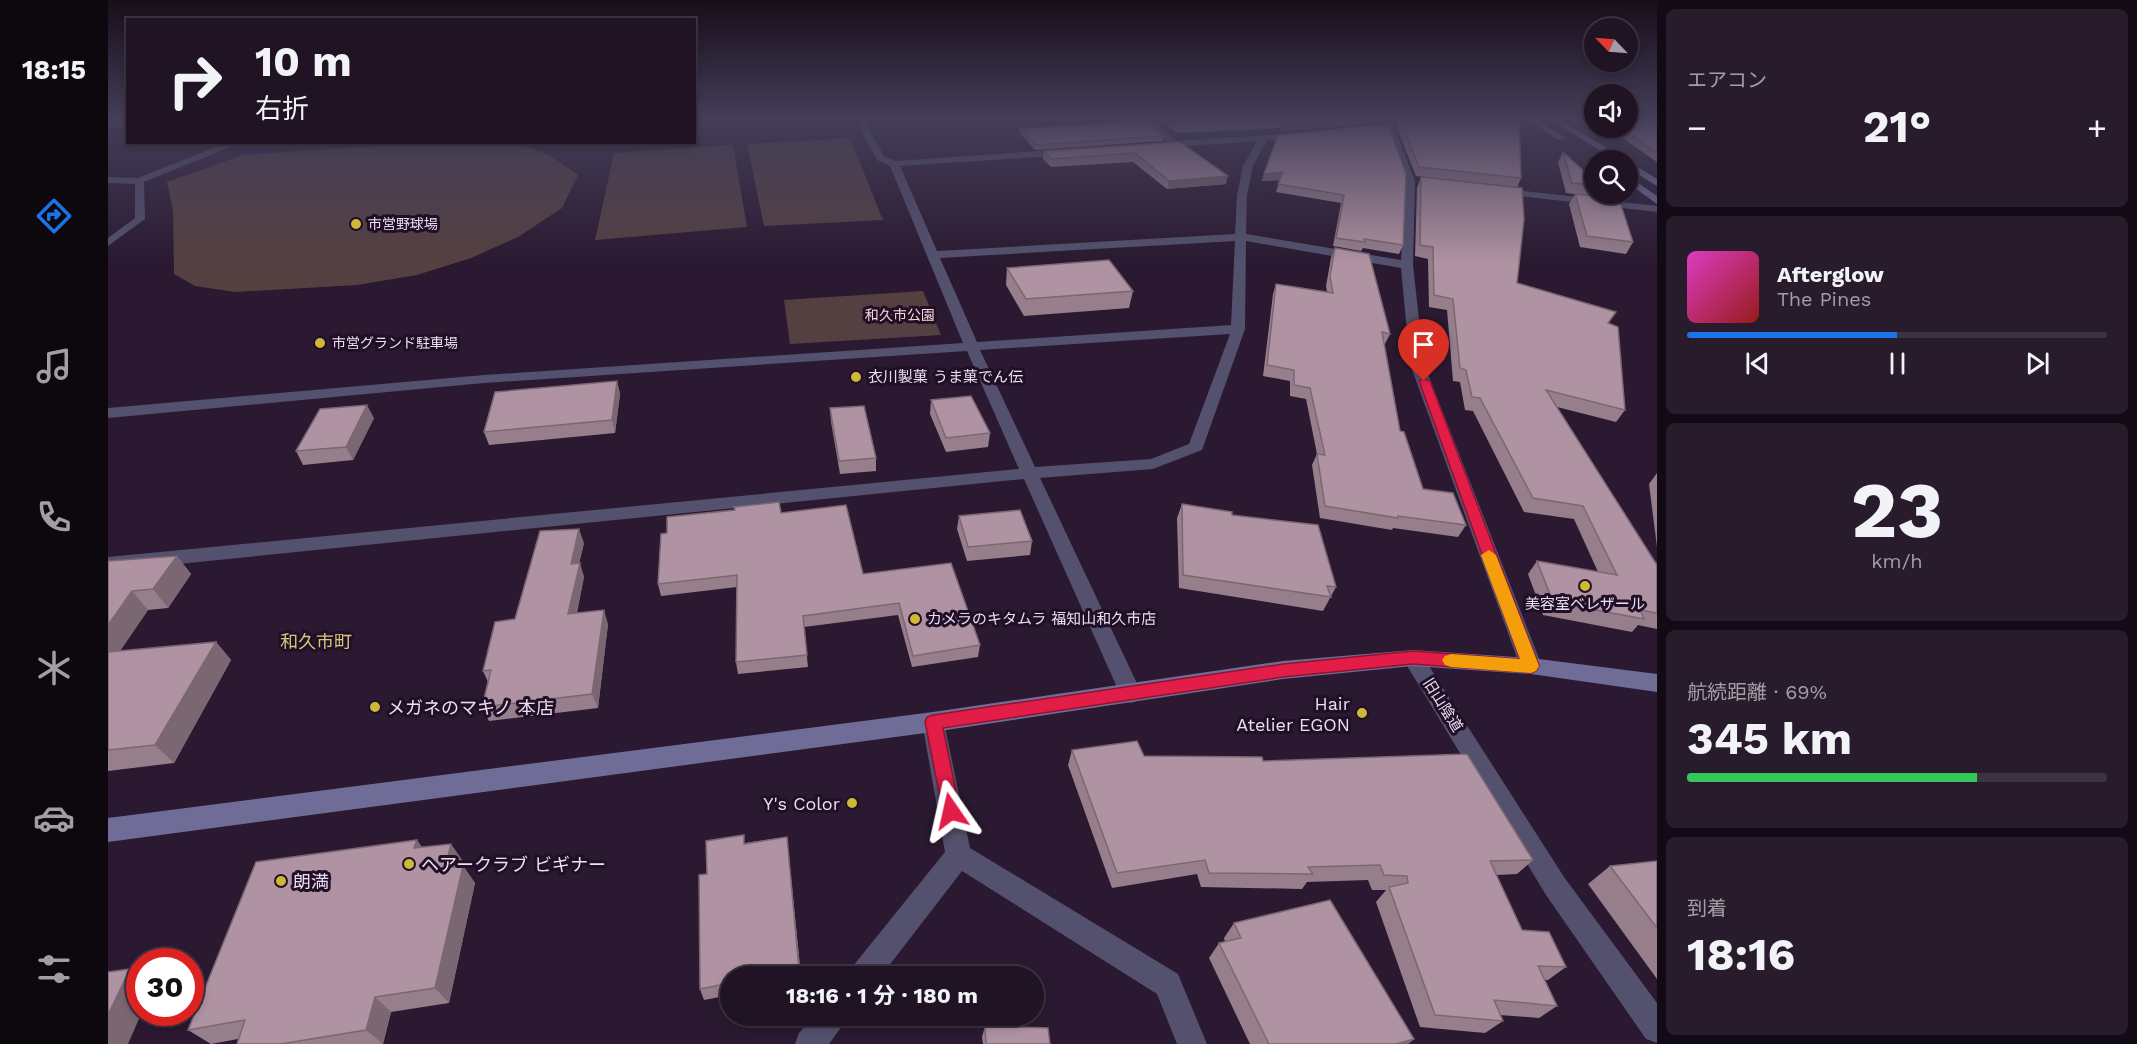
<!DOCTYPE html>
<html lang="ja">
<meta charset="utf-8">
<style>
body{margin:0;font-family:"Work Sans","Noto Sans JP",sans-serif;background:#281c2c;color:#f1f3f6;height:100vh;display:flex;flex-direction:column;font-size:22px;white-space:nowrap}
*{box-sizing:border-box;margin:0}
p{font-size:20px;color:#a29ea6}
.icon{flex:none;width:33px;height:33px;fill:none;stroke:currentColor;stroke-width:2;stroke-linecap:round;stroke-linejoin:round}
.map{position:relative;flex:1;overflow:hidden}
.panel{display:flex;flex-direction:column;gap:9px;padding:9px;background:#120a14;width:480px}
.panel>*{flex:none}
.guide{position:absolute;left:18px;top:18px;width:570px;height:126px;border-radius:0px;box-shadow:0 3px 9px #0003,0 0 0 2px #3d3241;background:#201324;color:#f1f3f6;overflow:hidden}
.needle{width:39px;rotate:295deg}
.buttons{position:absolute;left:1476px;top:18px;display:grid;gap:12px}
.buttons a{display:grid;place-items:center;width:54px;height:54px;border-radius:50%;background:#201324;box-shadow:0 3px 9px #0003,0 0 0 2px #3d3241;font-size:30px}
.speed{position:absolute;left:18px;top:948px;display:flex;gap:12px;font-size:30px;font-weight:700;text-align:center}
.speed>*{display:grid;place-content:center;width:78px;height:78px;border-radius:50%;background:#201324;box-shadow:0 3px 9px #0003,0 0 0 2px #3d3241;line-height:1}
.speed .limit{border:9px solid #d22;background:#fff;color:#111}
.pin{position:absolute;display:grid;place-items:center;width:51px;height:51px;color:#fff;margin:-62px -26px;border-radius:50% 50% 50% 0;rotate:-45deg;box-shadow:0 0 6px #0007}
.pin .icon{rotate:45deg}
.me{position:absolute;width:66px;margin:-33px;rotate:349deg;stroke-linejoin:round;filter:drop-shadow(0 0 4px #0008)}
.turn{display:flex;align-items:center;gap:21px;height:126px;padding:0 30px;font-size:27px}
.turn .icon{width:78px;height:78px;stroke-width:2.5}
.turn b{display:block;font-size:42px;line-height:51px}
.big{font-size:45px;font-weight:700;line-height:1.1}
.panel .tile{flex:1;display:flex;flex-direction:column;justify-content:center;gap:9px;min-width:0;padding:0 21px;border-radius:9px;background:#281c2c}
.panel .dial{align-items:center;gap:0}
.dial b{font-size:78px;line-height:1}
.song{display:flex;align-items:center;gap:18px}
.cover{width:72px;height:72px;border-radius:9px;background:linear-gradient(135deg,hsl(310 70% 55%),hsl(0 70% 35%))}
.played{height:6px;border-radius:3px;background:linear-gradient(90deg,#1a73e8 50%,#3d3241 50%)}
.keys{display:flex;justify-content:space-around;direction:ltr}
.heat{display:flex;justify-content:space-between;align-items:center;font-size:33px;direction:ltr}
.charge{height:9px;border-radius:4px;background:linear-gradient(90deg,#34c759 69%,#3d3241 0)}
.trip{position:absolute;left:612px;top:966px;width:324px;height:60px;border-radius:30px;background:#201324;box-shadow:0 3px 9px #0003,0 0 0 2px #3d3241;font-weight:700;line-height:60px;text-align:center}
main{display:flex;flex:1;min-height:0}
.tabs{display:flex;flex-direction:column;width:108px;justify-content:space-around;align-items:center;background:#0d080e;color:#a29ea6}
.tabs .icon{width:42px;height:42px}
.tabs .on{color:#1a73e8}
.tabs b{font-size:27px;color:#f1f3f6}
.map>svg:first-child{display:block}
.green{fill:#554041}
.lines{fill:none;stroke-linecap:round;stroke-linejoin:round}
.lane{fill:#53516d;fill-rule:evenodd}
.street{fill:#53516d;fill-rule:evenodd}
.secondary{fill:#706c98;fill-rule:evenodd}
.wall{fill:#977e8b}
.shaded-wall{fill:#7b6771}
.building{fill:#b093a2;stroke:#7b6771;stroke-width:1.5}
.route{fill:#e11d48;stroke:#92132f;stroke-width:1.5}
.slow{fill:#f59e0b}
.poi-dot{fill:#cfb837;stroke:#200f26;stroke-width:2}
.labels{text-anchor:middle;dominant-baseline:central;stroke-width:6;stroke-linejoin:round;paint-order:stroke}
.far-poi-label{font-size:14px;fill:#eadfef;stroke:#200f26;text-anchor:start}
.far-park-label{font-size:14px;fill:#fad4d6;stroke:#200f26}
.poi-label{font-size:15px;fill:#eadfef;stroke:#200f26;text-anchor:start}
.street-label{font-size:15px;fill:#eadfef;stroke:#200f26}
.quarter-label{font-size:18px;fill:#d6c779;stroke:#200f26}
.near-poi-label{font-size:18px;fill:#eadfef;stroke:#200f26;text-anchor:start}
</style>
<main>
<nav class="tabs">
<b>18:15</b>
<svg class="icon on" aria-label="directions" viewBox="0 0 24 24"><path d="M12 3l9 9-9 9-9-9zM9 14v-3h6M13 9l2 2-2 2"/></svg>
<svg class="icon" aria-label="music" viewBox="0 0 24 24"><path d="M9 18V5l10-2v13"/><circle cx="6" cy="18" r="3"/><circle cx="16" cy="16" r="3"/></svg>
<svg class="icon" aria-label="phone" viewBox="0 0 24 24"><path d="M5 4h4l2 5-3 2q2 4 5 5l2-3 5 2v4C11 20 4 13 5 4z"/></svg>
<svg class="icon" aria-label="climate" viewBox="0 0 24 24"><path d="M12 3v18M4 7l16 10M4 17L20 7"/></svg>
<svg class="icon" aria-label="car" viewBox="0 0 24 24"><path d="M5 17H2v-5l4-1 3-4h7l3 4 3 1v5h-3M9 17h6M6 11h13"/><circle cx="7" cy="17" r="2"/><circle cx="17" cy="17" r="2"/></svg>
<svg class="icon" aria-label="filters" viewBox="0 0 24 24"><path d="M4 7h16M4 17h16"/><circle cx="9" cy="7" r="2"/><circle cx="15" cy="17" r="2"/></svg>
</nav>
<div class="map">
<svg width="1549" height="1044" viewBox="0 0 1549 1044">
<rect width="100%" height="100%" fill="#2a1930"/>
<!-- green -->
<g class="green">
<path d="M742,138l33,82 -119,6 -17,-82z"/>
<path d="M313,143h94l34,12 29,20 -16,33 -44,29 -47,21 -54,17 -60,10 -122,7 -40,-6 -21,-12 -1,-63 -6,-29 76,-27z"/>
<path d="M625,145l14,82 -152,13 19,-87z"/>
<path d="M815,291l18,44 -151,9 -6,-44z"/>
</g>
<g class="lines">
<!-- lane -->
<g class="lane">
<path d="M20,120v6l-20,1v-6z"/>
<path d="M0,177l31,1 5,3 -5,3 -31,-1z"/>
</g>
<!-- street -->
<g class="street">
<path d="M747,118h8l21,38 11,5 173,-12 5,3 -5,3 -168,11 37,85 298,-17 2,-39 6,-29 14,-25 -98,7 -3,-1v-4l11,-1 -26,-24h9l27,23 128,-8 1,2 -4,3 -35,2 -14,26 -6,29 -1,39 155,26 4,-79 -19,-55 5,-8h8l-5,8 21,55 -2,84 11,99 118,302 -3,6 -8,2 -8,-2 -3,-6 -110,-302 -9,-96 -155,-27 -1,88 -43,121 -49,19 -113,9 102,216 -3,6 -8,3 -8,-3 -3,-6 -96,-215 -916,92v-14l911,-88 -52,-118 -483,32 -376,35v-10l376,-33 479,-32 -73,-177 -13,-6zM1127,241l-4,84 -254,17 -37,-84zM1122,334l-41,110 -38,15 -116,8 -55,-117z"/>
<path d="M121,142h14l-99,40 1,37 -37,27v-8l27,-20v-39z"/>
<path d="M1390,188l159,18v6l-163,-19 -1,-2z"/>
<path d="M1305,650l7,2 144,225 93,126v40l-11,-4 -100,-144 -140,-231 -4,-6 4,-6z"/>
<path d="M825,712l8,3 3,7 26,126 208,126 29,70h-30l-20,-50 -195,-123 -81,105h-32l4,-10 92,-114 -23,-130 3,-7z"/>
<path d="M706,1016h33l-5,10 -13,18h-34l4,-11z"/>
</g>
<!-- secondary -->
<g class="secondary">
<path d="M1418,118h10l29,20 -7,2z"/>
<path d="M1439,118h10l70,42h-11z"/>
<path d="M1520,161l29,18v7l-29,-18z"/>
<path d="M1520,176l29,20v8l-29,-21z"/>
<path d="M1305,650l118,8 126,16v18l-126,-18 -118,-8 -130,13 -350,53 -825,110v-24l825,-106 350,-51z"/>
</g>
</g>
<!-- wall -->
<g class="wall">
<path d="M1051,118h230l-3,4 -106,9 1,-3 -104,5z"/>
<path d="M1292,118l121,60 -4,10 -101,-12 -20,-50z"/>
<path d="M1549,118v44l-49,-34h20z"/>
<path d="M912,129l144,7 -1,5 -128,9 -15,-17z"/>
<path d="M1170,135l125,110 -4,9 -36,-6 -2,3 -28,-5 8,-43 -65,-11 4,-12 -18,1z"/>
<path d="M1072,142l46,42 -59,5 -34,-27 -82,5 -8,-8 1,-8z"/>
<path d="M1455,152l31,28v14h4l-2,2 37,46 -7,12 -46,-7 -11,-43 6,-10 -9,-1 -8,-31z"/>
<path d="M1313,177l96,106 99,29 -8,12 17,86 -9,12 -59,-15 100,158v64l-19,-4 -6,7 -89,-17 -15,-41 9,-13 61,11 -24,-53 -50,-7 -51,-101 -8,-1 -5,-28 -7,-1 -6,-71 -18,-3 -1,-48 -13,-3 2,-68z"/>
<path d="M1227,248l55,86 -5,10h-1l16,87 23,58 43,36 -8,12 -65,-9 -1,2 -72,-12 -8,-53 5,-11 -11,-55 -16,-3v-15l-27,-5 10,-82 3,-10 51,8 -1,-6 5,-28z"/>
<path d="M899,268l126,23 -4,17 -105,8 -18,-31z"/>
<path d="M509,381l3,13 -5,39 -126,12 -5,-13z"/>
<path d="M823,400l59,33 -2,14 -42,5 -16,-38z"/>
<path d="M722,408l46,50v13l-36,3 -9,-52z"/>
<path d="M266,418l-21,42 -50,5 -7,-14z"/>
<path d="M1549,473v74l-8,-63z"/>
<path d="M1074,504l50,11 104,72 -13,24 -144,-23 -2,-70z"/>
<path d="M673,513l82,61 117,71 -2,12 -66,10 -14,-52 -94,12 4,40 -70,7 -2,-12 1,-75 -76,9 -3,-12 9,-51z"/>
<path d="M851,516l73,25 -2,14 -63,6 -10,-32z"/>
<path d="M476,543l-5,20 5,14 -7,36 31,11 -10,84 -109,13 -7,-14 6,-25 -5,-11z"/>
<path d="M69,556l14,18 -23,34 -20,2 -28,41 96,-9 15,18 -57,103 -66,8v-210z"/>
<path d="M964,750l72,6 119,5 270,99 -16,14 -21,1 26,55 44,37 -18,13h-3l12,26 -18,12 -39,-3 3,6 -18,12 -65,-6 -44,-125 10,-12h-14l-4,-10 -61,2 -5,7 -101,-2 -4,-13 -85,14 -44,-123z"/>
<path d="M679,837l14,139h-71v19l-26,5 -4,-11 7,-115 38,-31z"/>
<path d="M314,847l41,14 -1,5h1l12,17 -26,120 -58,9 -8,32h-146l1,-5 -27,5 -23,-14z"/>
<path d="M1549,861v118l-69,-95 22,-18z"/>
<path d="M1126,923l180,116 -6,5h-158l-41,-86 10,-15 6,-1 -1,-4z"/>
<path d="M877,1026l65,18h-67l-1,-7z"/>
</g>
<!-- shaded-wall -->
<g class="shaded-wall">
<path d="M586,118h3l2,13 -5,1z"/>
<path d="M1230,118h51l-3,4 -106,9 3,-8z"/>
<path d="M1175,172l-3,8 -18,1 2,-7z"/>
<path d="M1120,176l-2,8 -59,5 2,-8z"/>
<path d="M509,381l3,13 -5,39 -3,-13z"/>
<path d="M259,405l7,13 -21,42 -7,-13z"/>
<path d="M471,529l5,14 -8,34 -5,-13z"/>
<path d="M69,556l14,18 -23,34 -15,-19z"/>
<path d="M472,563l4,14 -11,51 -5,-14z"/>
<path d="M24,591l16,19 -40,58v-43z"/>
<path d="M496,610l4,14 -10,84 -6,-14z"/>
<path d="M108,642l15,18 -57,103 -19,-18z"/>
<path d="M679,837l1,13 13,126 -2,-6z"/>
<path d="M309,840l13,18 -16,-10z"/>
<path d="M343,844l12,17 -6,25 -12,-18z"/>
<path d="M355,866l12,17 -26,120 -14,-15z"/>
<path d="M22,969l10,6v37h2l-14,32h-20v-29z"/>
<path d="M267,997l16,15 -8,32 -17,-14z"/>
<path d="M1306,1039l-6,5h-12z"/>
</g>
<!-- building -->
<g class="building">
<path d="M1063,118h167l-55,5 1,-4 -105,6z"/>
<path d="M1292,118h119l2,60 -102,-11z"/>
<path d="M1520,118h29v35l-36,-25h7z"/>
<path d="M1039,121l17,15 -129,9 -15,-16z"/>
<path d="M1280,124l18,50 -3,71 -39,-6 1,3 -29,-4 8,-43 -66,-11 5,-12 -19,2 14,-39z"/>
<path d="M1072,142l48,34 -59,5 -34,-28 -83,6 -8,-8z"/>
<path d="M1455,152l31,28v5l-22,-2z"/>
<path d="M1313,177l101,11 2,31 -7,64 99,29 -8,11 10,4 7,83 -79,-20 111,175v48l-17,-3 4,9 -91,-17 -16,-41 80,14 -34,-69 -50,-8 -53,-100 -8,-1 -6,-27 -6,-2 -7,-69 -19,-4 -1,-48 -13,-2z"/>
<path d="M1467,194l41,4 4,4 13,40 -46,-6z"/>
<path d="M1227,248l34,6 21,80 -8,-2 18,99 4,1 19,57 30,4 13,32 -68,-9v2l-73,-12 -8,-52 8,1 -15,-67 -16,-3v-15l-27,-5 9,-81 57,9 -3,-17z"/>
<path d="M1001,260l24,31 -107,8 -19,-31z"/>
<path d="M509,381l-5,39 -128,12 11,-40z"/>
<path d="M863,396l19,37 -44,5 -15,-38z"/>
<path d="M259,405l-21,42 -50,4 24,-42z"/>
<path d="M756,406l12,52 -37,3 -9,-53z"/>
<path d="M671,502l2,11 65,-8 17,69 88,-11 29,82 -67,11 -14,-53 -96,13 4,39 -71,7 1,-87 -79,9 3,-50 6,-1v-16l68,-7 -1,-3z"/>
<path d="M1074,504l50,8v3l86,10 18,62 -9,-1 4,11 -148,-22z"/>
<path d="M912,510l12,31 -64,6 -9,-31z"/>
<path d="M471,529l-8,35 9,-1 -12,51 36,-4 -12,84 -110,13 9,-37 -8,1 12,-49 20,-3 25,-88z"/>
<path d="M69,556l-24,33 -21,2 -24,34v-64z"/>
<path d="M108,642l-61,103 -47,5v-98z"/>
<path d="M1029,741l7,15 118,1 1,4 204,-7 66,106 -43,1 32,69 27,2 17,35 -28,-1 19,40 -63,-6 9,21 -68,-6 -46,-128 19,-4 -1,-7 -23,-1 -4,-10 -72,2 5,7 -104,-1 -4,-13 -88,13 -45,-123z"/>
<path d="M636,835v9l43,-7 12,133 -33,6h-36v7l-30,6 -1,-114 8,-1 -1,-33z"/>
<path d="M309,840l-3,8 37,-4 -6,24 18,-2 -28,122 -60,9 -9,33 -86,14h-43l8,-24 -57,10 68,-168z"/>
<path d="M1549,861v67l-47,-62z"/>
<path d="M1222,900l84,139 -18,5h-127l-50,-101 22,-5 -7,-15z"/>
<path d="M22,969l-22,46v-43z"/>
<path d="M877,1026l63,2 2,16h-64z"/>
</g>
<!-- sky -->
<linearGradient id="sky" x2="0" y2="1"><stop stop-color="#170e1a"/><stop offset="0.45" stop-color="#443e59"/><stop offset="1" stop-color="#443e59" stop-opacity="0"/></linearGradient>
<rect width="1549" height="264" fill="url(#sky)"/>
<!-- route -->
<path class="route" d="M1316,378l6,3 109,285 -3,5 -5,2 -118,-9 -130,13 -340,51 17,83 -3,6 -6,2 -7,-2 -19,-95 2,-5 6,-2 350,-51 130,-13 107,8 -101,-278z"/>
<!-- slow -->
<path class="slow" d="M1381,550l7,5 43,111 -3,5 -5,2 -80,-6 -6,-2 -3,-5 3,-4 6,-2 69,5 -39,-104z"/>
<!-- markers -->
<g class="poi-dot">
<circle cx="248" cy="224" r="6"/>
<circle cx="212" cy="343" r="6"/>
<circle cx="748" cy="377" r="6"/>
<circle cx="1477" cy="586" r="6"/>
<circle cx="807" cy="619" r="6"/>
<circle cx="267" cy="707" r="6"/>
<circle cx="1254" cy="713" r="6"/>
<circle cx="744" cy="803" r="6"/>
<circle cx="301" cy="864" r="6"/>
<circle cx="173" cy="881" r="6"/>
</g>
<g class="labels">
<!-- far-poi labels -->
<g class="far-poi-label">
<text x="260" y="224">市営野球場</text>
<text x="224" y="343">市営グランド駐車場</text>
</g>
<!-- far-park labels -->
<g class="far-park-label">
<text x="792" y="315">和久市公園</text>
</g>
<!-- poi labels -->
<g class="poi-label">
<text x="760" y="377">衣川製菓 うま菓でん伝</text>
<text x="1477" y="604" text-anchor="middle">美容室ベレザール</text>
<text x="819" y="619">カメラのキタムラ 福知山和久市店</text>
</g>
<!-- street labels -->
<g class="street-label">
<text transform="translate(1335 705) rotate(58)">旧山陰道</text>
</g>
<!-- quarter labels -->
<g class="quarter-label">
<text x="208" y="641">和久市町</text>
</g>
<!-- near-poi labels -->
<g class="near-poi-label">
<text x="1242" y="703" text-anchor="end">Hair<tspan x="1242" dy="21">Atelier EGON</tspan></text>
<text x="279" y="707">メガネのマキノ 本店</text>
<text x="732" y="803" text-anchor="end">Y's Color</text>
<text x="313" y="864">ヘアークラブ ビギナー</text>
<text x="185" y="881">朗満</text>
</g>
</g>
</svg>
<div class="buttons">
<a><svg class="needle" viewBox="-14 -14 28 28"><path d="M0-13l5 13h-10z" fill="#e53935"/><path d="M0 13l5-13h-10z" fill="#a29ea6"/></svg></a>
<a><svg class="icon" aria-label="sound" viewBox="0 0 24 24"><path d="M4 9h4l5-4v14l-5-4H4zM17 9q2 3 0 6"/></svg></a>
<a><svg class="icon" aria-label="search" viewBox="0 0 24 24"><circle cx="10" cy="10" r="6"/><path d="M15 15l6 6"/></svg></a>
</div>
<div class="speed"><div class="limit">30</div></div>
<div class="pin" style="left:1316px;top:381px;background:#d93025"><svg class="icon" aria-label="arrive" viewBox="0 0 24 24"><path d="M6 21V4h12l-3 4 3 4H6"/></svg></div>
<svg class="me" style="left:843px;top:811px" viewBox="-20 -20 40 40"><path d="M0-17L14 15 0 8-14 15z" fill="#e11d48" stroke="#fff" stroke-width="4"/></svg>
<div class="trip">18:16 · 1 分 · 180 m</div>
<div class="guide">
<div class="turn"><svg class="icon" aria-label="right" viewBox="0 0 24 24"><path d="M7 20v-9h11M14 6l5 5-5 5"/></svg><div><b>10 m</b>右折</div></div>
</div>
</div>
<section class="panel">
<div class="tile"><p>エアコン</p>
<div class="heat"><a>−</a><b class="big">21°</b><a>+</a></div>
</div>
<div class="tile">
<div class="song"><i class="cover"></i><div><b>Afterglow</b><p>The Pines</p></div></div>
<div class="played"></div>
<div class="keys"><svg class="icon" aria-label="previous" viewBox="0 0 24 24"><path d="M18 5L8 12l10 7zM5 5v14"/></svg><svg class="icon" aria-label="pause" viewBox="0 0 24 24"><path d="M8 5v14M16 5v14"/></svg><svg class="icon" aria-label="next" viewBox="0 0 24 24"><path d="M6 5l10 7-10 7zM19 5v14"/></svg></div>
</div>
<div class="tile dial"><b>23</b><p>km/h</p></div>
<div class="tile"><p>航続距離 · 69%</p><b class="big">345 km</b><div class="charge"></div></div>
<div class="tile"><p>到着</p><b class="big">18:16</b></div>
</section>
</main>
